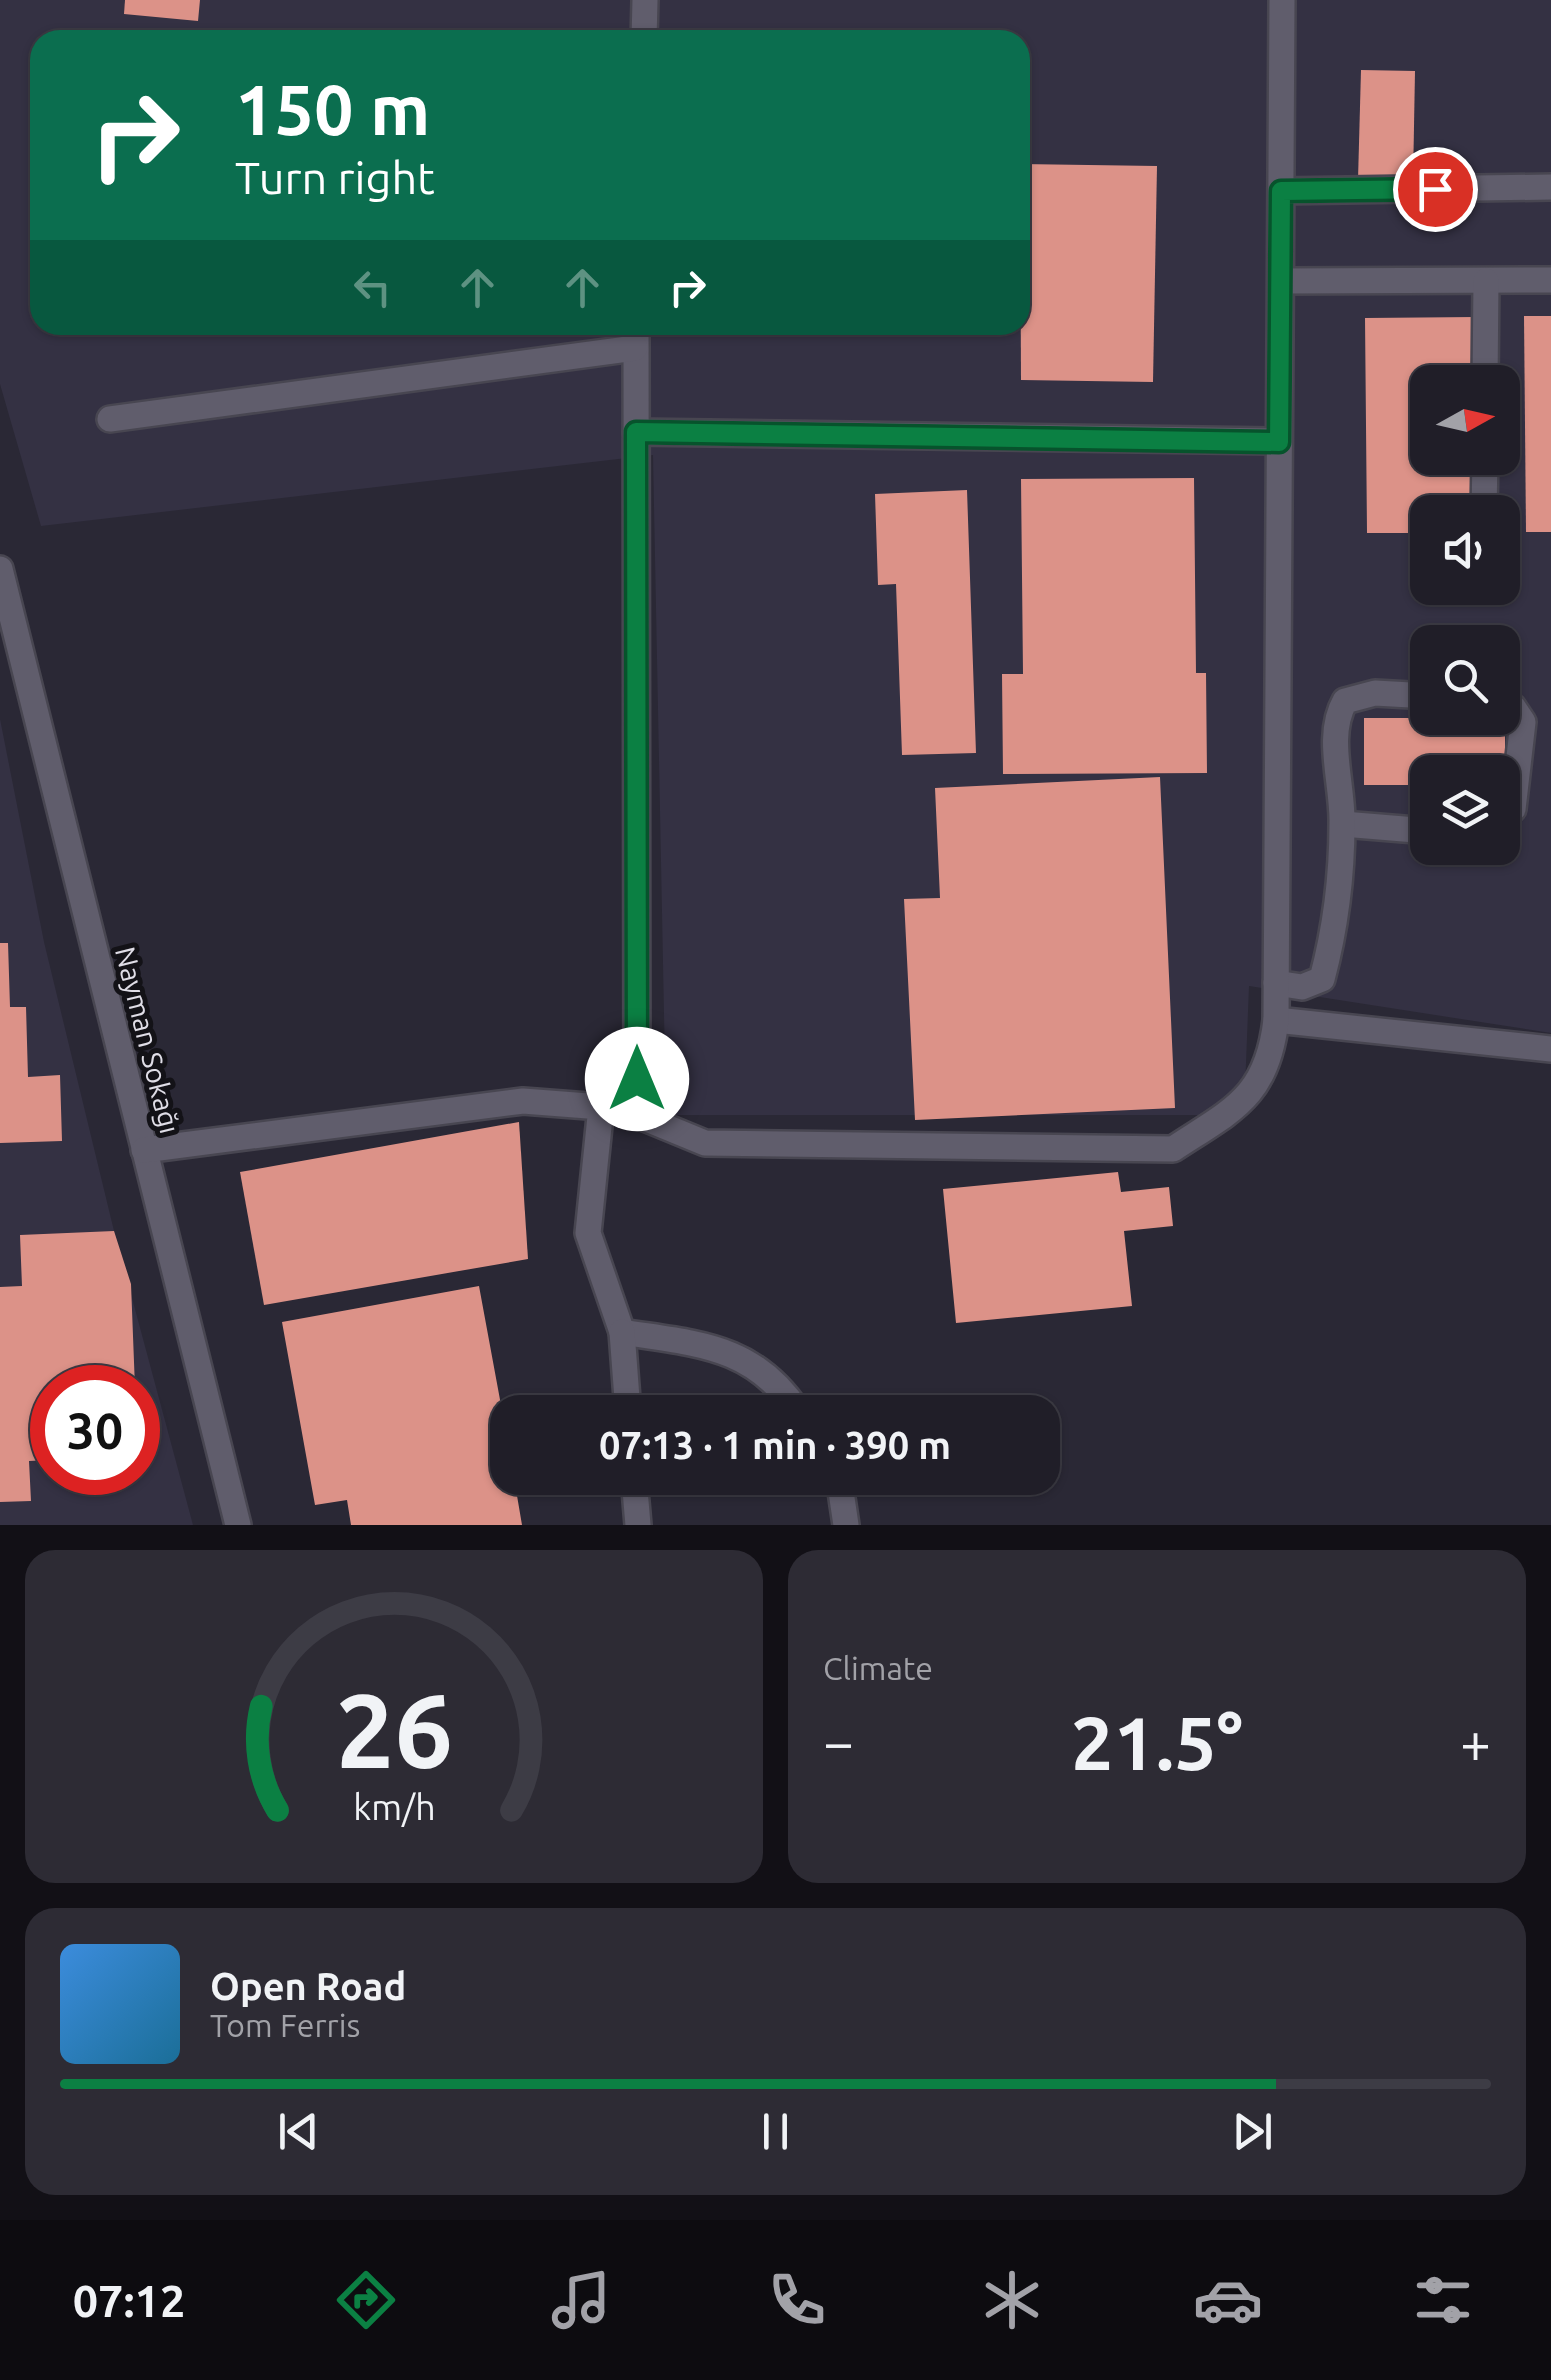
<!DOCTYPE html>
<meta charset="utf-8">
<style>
body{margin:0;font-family:Ubuntu,sans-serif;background:#2d2b34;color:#f1f3f6;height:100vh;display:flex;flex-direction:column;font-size:38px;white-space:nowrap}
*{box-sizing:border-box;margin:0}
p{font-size:32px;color:#a2a2a8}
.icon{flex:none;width:55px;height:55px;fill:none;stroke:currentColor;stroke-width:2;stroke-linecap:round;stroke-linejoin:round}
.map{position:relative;height:1525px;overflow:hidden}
.panel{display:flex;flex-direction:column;gap:25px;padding:25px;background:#121016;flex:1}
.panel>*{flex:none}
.top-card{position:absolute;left:30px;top:30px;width:1000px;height:305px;border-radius:30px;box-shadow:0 2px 8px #0004,0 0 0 2px #3d3c45;background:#0b6e4f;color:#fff;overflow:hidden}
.needle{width:65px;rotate:82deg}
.controls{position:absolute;left:1410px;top:365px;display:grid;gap:20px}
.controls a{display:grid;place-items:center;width:110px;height:110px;border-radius:20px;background:#201e28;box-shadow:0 2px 8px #0004,0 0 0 2px #3d3c45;font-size:50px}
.speed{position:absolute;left:30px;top:1365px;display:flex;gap:20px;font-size:50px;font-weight:700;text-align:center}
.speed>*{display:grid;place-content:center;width:130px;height:130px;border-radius:50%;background:#201e28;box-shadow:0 2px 8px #0004,0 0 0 2px #3d3c45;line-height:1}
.speed .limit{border:15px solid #d22;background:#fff;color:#111}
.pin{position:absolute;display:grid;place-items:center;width:85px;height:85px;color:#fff;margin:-42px;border:5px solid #fff;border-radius:50%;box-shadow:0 2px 10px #0007}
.me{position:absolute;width:110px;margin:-55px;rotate:0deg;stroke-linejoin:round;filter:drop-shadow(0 0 8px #0008)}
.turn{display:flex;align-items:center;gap:35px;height:210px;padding:0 40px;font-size:45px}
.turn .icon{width:130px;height:130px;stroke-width:2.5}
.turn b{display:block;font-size:70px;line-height:85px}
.lanes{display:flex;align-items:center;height:95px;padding:0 40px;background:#0003;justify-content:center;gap:50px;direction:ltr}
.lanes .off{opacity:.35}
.big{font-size:75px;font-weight:700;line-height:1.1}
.panel .tile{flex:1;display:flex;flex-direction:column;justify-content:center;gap:15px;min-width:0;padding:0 35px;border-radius:30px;background:#2d2b34}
.panel .dial{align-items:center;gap:0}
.dial svg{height:260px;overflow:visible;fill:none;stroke:#3d3c45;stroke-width:7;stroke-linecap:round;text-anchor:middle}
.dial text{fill:#f1f3f6;stroke:none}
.song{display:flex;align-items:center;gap:30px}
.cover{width:120px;height:120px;border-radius:15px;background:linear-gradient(135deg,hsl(210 70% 55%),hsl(200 70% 35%))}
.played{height:10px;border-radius:5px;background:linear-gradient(90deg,#0b8043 85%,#3d3c45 85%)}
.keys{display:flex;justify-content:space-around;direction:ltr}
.heat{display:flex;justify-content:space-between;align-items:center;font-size:55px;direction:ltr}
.panel .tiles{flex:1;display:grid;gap:25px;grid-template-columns:1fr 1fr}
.tile:last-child{grid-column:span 2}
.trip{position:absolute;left:490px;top:1395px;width:570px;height:100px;border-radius:30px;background:#201e28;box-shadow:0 2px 8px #0004,0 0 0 2px #3d3c45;font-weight:700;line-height:100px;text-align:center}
.dock{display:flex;height:160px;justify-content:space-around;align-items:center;background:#0d0c10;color:#a2a2a8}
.dock .icon{width:70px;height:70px}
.dock .selected{color:#0b8043}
.dock b{font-size:45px;color:#f1f3f6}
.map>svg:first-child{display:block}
.built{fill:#343143;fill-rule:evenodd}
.building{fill:#dc9288}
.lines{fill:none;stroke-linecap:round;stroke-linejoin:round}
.minor-casing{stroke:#484651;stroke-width:30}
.minor{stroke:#605d6c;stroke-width:25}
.route-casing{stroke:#07532c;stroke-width:25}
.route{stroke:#0b8043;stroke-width:18}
.labels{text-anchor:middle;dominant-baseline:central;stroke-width:10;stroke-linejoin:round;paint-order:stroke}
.street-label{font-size:28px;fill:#e0dee7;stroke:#131217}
</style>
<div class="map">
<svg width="1551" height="1525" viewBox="0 0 1551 1525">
<rect width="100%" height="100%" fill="#2a2835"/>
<!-- built -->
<g class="built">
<path d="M0,0h1551v1033l-302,-47 -5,129h-578l-13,-660 -612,71 -41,-142zM40,40h980v285h-980zM1428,382h74v76h-74zM1428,512h74v76h-74zM1428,642h74v76h-74zM1428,772h74v76h-74z"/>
<path d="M0,719l44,223 70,289 79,294h-193zM52,1388h86v84h-86z"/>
</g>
<!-- building -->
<g class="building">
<path d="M125,0h75l-2,21 -74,-7z"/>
<path d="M1361,70l54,1 -2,110 -55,-1z"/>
<path d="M1020,164l137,2 -4,216 -132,-2z"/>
<path d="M1524,316h27v216h-25z"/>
<path d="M1476,317v65h-48v76h49l1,54h-50v21h-61l-2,-215z"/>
<path d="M1194,478l2,195h10l1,100 -204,1 -1,-100h21l-2,-195z"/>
<path d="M967,490l9,263 -74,2 -6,-171 -18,1 -3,-91z"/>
<path d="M1364,718h141v54h-77v13h-64z"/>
<path d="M1160,777l15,331 -260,12 -11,-221 36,-1 -5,-110z"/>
<path d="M0,943h8l2,64h16l2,70 32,-2 2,66 -62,2z"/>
<path d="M519,1122l9,137 -264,46 -24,-133z"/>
<path d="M1118,1172l3,20 48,-5 4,39 -49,5 8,75 -176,17 -13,-134z"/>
<path d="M114,1231l17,53 4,104h-83v72l-23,1 2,40 -31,1v-215l22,-1 -2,-51z"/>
<path d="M479,1286l29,157v35h6l8,47h-171l-4,-25 -32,5 -33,-183z"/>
</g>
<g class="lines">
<defs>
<g id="minor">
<path d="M644,40l1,-40"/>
<path d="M1281,191l270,-4"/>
<path d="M1281,281l270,-1"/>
<path d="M636,325l1,790"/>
<path d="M1485,382l1,-101"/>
<path d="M110,419l525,-71"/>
<path d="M636,432l643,9"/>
<path d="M1484,512l1,-54"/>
<path d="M0,569l238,956"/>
<path d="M1502,704l11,3 10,15 -10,87 -11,11"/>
<path d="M1343,824l85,7"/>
<path d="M1276,983l26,4 20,-8c13,-49 20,-105 20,-156 1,-39 -17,-87 3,-122l30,-8 53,3"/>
<path d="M1276,1020l275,29"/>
<path d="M601,1107l-13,126 34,99c74,12 131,12 176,80"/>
<path d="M144,1150l379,-49 78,6 36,8 68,28 468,6c59,-39 94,-51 103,-129l6,-1020"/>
<path d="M622,1332l6,80"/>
<path d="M634,1478l4,47"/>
<path d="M839,1478l7,47"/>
</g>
</defs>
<!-- minor casing -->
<use href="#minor" class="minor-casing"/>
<!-- minor -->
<use href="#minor" class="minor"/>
</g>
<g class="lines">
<defs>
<path id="route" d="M637,1079l-1,-647 643,10 2,-251 154,-2"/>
</defs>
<!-- route casing -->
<use href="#route" class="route-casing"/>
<!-- route -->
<use href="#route" class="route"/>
</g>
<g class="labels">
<!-- street labels -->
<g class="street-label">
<text transform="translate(148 1040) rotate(76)">Nayman Sokağı</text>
</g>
</g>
</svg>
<div class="controls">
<a><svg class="needle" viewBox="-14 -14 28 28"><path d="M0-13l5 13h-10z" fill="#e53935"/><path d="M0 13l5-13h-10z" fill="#a2a2a8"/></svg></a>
<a><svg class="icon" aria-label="sound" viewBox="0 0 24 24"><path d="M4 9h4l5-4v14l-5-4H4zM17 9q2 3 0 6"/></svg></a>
<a><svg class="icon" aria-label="search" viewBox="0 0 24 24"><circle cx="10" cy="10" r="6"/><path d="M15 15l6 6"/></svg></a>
<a><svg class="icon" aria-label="layers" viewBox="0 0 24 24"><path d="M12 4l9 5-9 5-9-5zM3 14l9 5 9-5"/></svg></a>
</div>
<div class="speed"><div class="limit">30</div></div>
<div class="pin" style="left:1435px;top:189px;background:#d93025"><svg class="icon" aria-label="arrive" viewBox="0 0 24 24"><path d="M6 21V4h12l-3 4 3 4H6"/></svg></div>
<svg class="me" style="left:637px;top:1079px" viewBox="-20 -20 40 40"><circle r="19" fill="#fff"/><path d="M0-13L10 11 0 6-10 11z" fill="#0b8043"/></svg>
<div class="trip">07:13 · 1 min · 390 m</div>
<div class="top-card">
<div class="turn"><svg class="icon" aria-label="right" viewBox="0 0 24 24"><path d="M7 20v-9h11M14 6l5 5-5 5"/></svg><div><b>150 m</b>Turn right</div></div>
<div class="lanes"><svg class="icon off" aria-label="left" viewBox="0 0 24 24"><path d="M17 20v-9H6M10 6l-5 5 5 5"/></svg><svg class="icon off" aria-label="ahead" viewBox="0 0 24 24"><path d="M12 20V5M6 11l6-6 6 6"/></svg><svg class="icon off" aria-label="ahead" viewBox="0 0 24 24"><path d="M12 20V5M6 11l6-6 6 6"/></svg><svg class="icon" aria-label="right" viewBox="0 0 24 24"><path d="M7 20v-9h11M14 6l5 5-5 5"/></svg></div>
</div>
</div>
<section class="panel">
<div class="tiles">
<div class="tile dial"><svg viewBox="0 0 100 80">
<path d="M14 69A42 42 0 1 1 86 69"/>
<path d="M14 69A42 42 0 0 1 9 37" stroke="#0b8043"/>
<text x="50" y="56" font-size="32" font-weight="700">26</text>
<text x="50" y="72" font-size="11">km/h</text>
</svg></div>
<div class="tile"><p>Climate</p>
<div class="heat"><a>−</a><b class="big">21.5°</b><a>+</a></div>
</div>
<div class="tile">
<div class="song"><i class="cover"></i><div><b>Open Road</b><p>Tom Ferris</p></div></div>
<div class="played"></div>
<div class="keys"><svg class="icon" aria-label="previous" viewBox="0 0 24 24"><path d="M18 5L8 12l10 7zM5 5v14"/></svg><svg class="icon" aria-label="pause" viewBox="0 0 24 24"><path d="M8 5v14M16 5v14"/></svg><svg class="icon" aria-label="next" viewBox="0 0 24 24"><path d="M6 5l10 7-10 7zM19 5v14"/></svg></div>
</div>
</div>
</section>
<nav class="dock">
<b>07:12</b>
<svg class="icon selected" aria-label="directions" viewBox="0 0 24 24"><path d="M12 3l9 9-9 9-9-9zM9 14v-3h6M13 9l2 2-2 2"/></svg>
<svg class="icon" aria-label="music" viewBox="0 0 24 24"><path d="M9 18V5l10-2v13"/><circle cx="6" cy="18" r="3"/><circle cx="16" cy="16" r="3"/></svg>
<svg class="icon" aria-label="phone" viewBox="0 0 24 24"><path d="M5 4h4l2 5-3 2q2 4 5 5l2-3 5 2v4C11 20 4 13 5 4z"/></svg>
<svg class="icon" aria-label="climate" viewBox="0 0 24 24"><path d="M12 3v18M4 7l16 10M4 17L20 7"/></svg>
<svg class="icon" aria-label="car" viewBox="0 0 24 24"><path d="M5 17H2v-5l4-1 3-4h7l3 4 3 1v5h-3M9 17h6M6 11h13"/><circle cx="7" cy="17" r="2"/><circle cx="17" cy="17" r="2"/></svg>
<svg class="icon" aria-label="filters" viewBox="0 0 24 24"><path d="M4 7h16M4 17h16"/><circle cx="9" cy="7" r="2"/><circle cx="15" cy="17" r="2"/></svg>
</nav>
